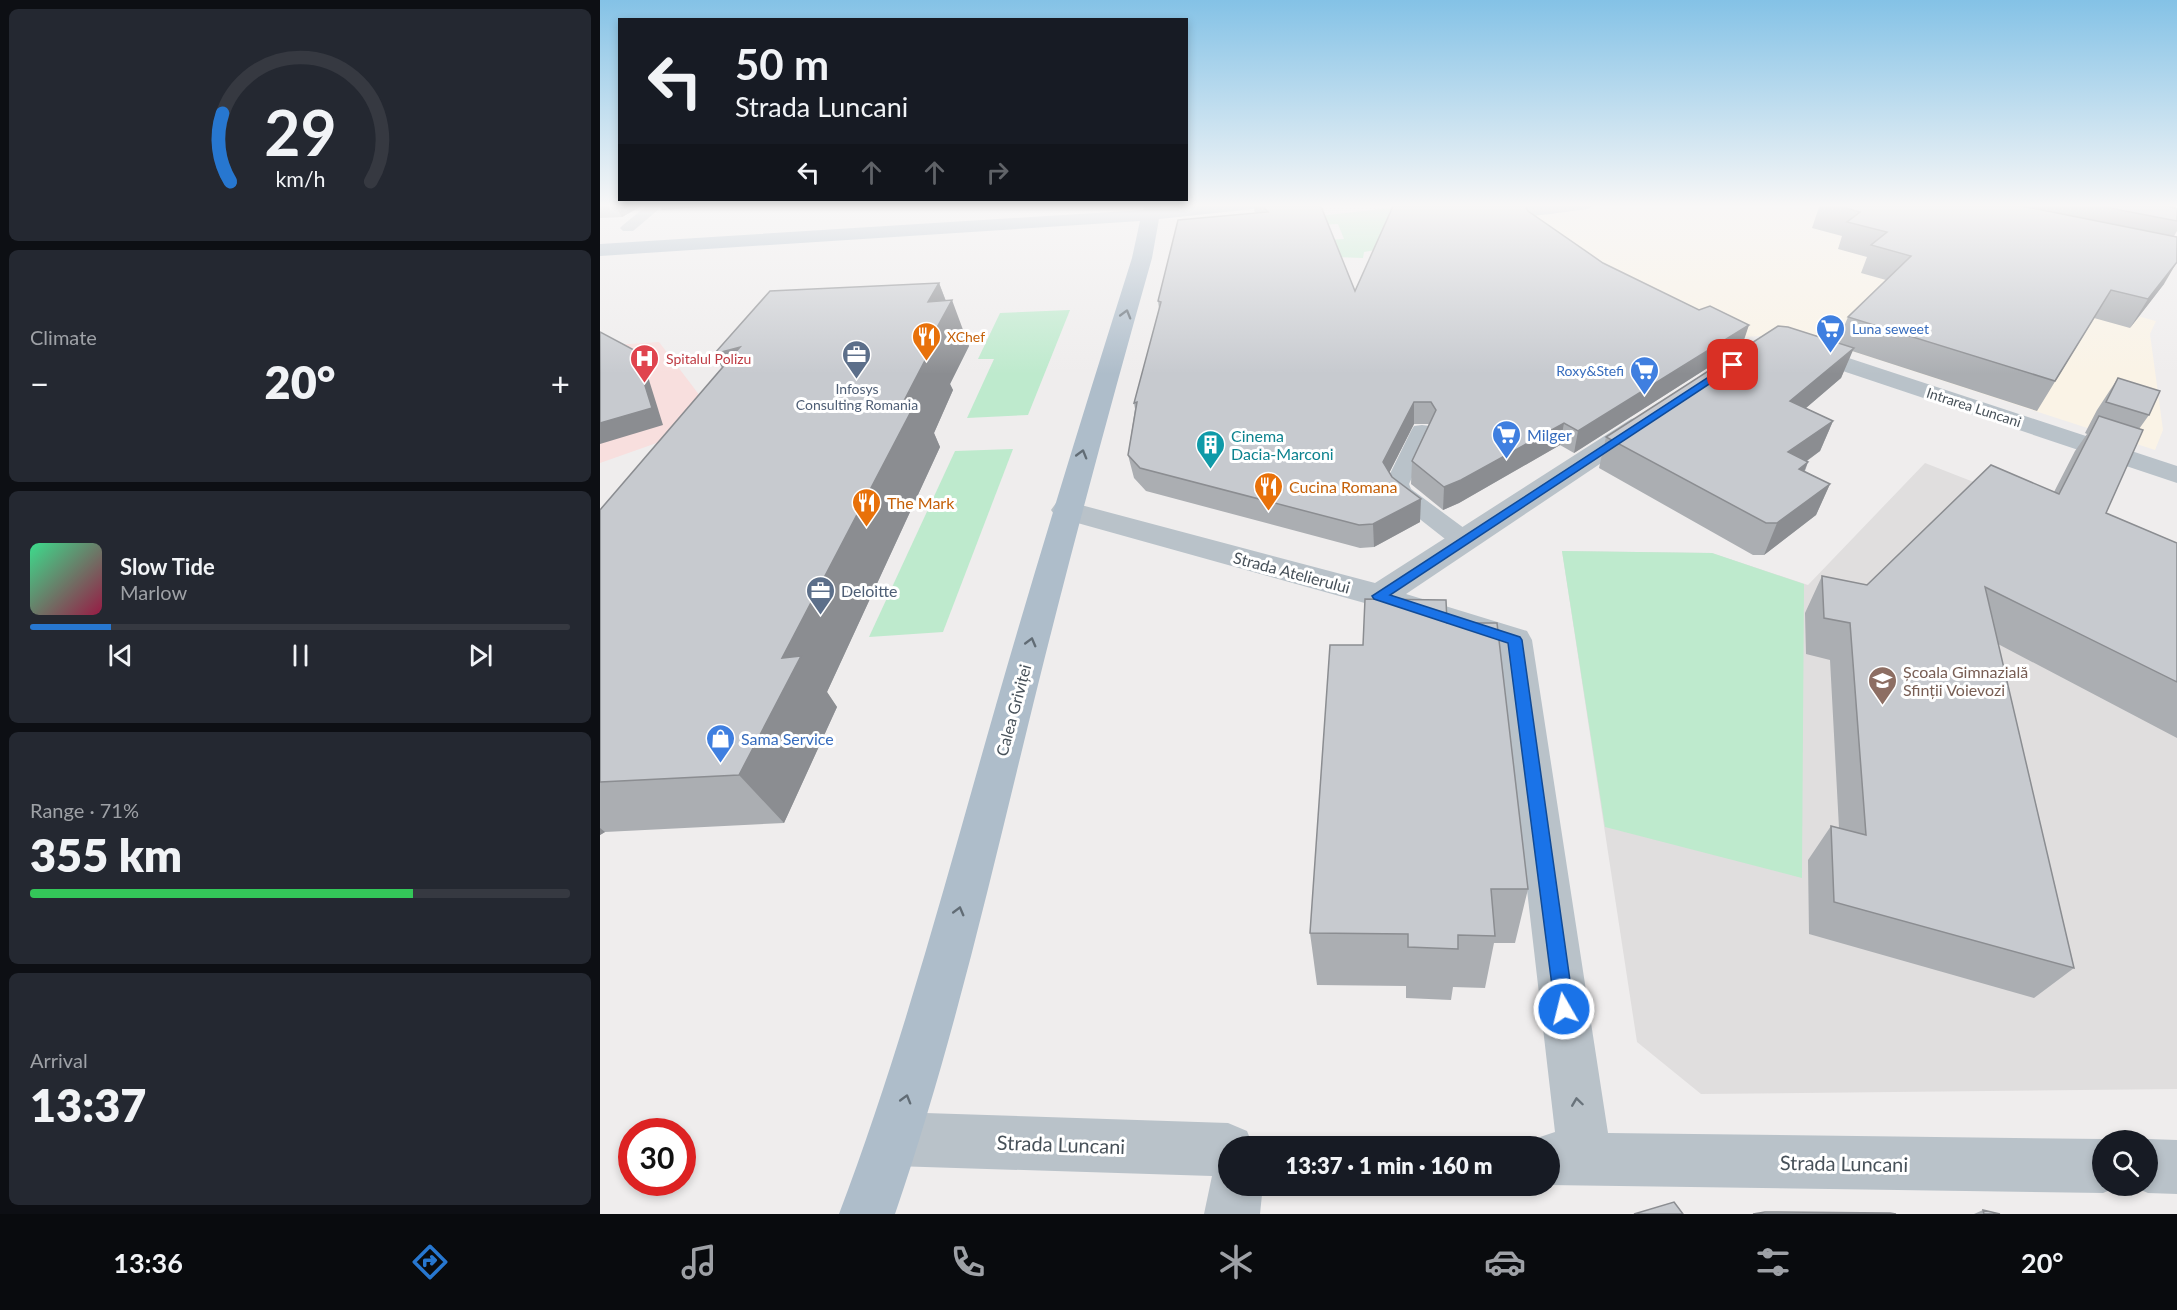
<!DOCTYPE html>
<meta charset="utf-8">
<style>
body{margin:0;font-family:Lato,sans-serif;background:#242831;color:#f1f3f6;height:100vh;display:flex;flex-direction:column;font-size:22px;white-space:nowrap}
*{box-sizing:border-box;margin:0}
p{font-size:20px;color:#9ea1a6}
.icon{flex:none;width:33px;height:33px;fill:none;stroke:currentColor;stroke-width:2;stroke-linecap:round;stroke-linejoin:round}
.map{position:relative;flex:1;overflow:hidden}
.details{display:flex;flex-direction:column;gap:9px;padding:9px;background:#0d0f14;width:600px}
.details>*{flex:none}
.banner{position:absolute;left:18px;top:18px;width:570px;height:183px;border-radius:0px;box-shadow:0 3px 9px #0003;background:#171b24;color:#f1f3f6;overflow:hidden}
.controls{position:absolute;left:1492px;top:1130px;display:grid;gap:12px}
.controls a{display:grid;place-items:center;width:66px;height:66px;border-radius:50%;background:#171b24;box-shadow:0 3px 9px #0003;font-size:30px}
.speed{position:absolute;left:18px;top:1118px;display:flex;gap:12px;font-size:30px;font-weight:700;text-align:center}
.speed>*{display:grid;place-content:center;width:78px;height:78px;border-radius:50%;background:#171b24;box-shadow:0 3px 9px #0003;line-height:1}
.speed .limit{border:9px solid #d22;background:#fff;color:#111}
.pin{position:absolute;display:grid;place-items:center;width:51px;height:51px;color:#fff;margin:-26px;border-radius:12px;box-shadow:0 3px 9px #0006}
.me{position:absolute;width:66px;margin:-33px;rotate:352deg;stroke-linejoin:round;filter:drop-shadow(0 0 4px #0008)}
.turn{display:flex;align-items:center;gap:21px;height:126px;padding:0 18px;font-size:27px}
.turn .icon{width:78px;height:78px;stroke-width:2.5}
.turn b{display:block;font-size:42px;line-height:51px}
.lanes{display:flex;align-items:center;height:57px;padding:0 18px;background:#0003;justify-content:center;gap:30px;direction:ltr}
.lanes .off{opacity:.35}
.big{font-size:45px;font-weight:800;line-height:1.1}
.details .tile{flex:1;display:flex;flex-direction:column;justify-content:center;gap:9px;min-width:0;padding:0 21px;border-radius:9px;background:#242831}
.details .dial{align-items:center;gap:0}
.dial svg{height:156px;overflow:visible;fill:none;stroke:#363941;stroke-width:7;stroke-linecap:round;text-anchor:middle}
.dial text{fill:#f1f3f6;stroke:none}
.song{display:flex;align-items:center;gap:18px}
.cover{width:72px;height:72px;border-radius:9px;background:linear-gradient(135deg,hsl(150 70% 55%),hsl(340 70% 35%))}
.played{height:6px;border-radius:3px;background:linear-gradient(90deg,#2777d0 15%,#363941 15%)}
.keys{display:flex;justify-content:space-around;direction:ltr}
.heat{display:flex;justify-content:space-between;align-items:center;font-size:33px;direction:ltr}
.charge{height:9px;border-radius:4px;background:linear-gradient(90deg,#34c759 71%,#363941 0)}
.trip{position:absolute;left:618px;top:1136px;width:342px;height:60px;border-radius:30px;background:#171b24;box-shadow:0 3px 9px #0003;font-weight:800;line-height:60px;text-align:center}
.dock{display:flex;height:96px;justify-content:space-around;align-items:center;background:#090b0e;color:#9ea1a6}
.dock .icon{width:42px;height:42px}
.dock .current{color:#2777d0}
.dock b{font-size:27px;color:#f1f3f6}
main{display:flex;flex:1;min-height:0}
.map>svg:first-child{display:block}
.commercial{fill:#faf3e6}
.education{fill:#e0dede}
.medical{fill:#f8dfde}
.green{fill:#beeacd}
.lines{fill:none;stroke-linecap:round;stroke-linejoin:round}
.service{fill:#b9c2c9;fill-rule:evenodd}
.minor{fill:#b9c2c9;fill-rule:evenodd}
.primary{fill:#aebdca;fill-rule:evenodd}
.wall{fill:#abaeb2}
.shaded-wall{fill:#8b8d91}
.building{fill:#c7cacf;stroke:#8b8d91;stroke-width:1.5}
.oneway{stroke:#616c75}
.oneway2{stroke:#69737b}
.route{fill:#1a73e8;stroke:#114b97;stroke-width:1.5}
.labels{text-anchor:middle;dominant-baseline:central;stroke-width:6;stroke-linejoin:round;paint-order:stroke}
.far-shop-label{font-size:14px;fill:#366cbe;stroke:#fff;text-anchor:start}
.far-food-label{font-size:14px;fill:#c56008;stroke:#fff;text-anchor:start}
.far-health-label{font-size:14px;fill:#be3a42;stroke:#fff;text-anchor:start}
.far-service-label{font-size:14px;fill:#4e5e75;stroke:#fff}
.far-street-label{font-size:14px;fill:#475159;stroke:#fff}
.shop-label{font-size:16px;fill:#366cbe;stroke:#fff;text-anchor:start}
.culture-label{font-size:16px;fill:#0d838f;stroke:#fff;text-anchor:start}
.food-label{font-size:16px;fill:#c56008;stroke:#fff;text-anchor:start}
.street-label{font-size:16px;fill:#475159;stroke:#fff}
.service-label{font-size:16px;fill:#4e5e75;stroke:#fff;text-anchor:start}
.education-label{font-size:16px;fill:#785e54;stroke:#fff;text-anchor:start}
.near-street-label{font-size:20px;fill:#475159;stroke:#fff}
</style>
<main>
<section class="details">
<div class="tile dial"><svg viewBox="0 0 100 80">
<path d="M14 69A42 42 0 1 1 86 69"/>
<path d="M14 69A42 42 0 0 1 10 34" stroke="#2777d0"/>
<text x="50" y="56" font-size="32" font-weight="700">29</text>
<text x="50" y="72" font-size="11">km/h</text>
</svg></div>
<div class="tile"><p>Climate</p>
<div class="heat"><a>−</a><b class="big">20°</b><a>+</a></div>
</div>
<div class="tile">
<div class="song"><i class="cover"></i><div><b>Slow Tide</b><p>Marlow</p></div></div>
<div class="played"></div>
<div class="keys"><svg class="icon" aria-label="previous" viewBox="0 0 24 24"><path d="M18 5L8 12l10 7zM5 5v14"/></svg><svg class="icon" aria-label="pause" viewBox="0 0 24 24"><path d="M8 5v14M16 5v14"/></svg><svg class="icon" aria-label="next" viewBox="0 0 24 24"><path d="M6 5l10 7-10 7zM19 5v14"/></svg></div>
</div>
<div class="tile"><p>Range · 71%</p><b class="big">355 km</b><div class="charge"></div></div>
<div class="tile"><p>Arrival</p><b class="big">13:37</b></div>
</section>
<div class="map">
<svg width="1577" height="1214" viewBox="0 0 1577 1214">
<rect width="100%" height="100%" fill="#efeded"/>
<!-- commercial -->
<path class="commercial" d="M1020,204h258l4,44 274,73 -6,13 13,96 -8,20 -319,-104 -57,-11 -53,3 -221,-122z"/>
<!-- education -->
<path class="education" d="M1325,463l252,98v528l-476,5 -64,-52 -75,-491 150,2 96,32z"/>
<!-- medical -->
<path class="medical" d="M59,342l60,79 -119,42v-117z"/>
<!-- green -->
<g class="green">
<path d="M790,208l6,6 -15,35 -17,3 -1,6 -27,-1 -26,-16 34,-2 -6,-15 -136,5z"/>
<path d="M470,310l-42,105 -61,3 27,-59h-16l22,-46z"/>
<path d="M413,449l-70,183 -74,5 86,-186z"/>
<path d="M962,551l150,2 92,31 -2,294 -197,-51z"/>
</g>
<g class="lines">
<!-- service -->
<g class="service">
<path d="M49,204h16l-32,27h-10l-3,-3 3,-3z"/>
<path d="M822,425l8,1 3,5 -24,53 2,5 61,45 3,6 -3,6 -9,2 -9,-2 -61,-48 -8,-14 26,-53 3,-5z"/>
</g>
<!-- minor -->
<g class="minor">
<path d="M938,204h59l-9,5c-20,2 -103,17 -114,2l9,-5z"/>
<path d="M1203,343l374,123v17l-382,-128 -4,-5 4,-5z"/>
<path d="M1040,417l9,2 4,6 -4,6 -243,163 121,37 5,9 76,493 495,6 3,1h-3v45h19l-19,8 -555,-8 2,-39h-22l3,-6 24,-8 -56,-484 -106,-35 -4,-8 -10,2 -323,-90 -5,-7 5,-7 10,-2 309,82 256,-164z"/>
<path d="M294,1112l334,11 19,8 6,15h-25v39h35l-3,29h-56l8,-38 -318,-10 -19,-8 -8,-19 8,-19z"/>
<path d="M1548,1139l29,1v54l-29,-1 -19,-8h19v-45h-3z"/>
</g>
<!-- primary -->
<path class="primary" d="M544,204h18l-1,4 42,-4h59l-9,5 -94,10 -7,39c-42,149 -82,297 -119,447 -42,171 -81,343 -138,509h-56c63,-166 108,-338 157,-509 43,-150 89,-298 136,-447l8,-37 -540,35v-12l543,-34z"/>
</g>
<!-- wall -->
<g class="wall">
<path d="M0,204h45l-23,13 -22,1z"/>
<path d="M654,204h66l35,87 173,-80 75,52 139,83 -168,107 -14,-8 -101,58 -16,7 -32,-26 1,-23 17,-37h-15l-25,49 31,49 -46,25 -14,1 -214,-57 -12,-13 -6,-23 7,-46 -1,-6 25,-94 -1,-8 98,-88 -2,-2z"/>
<path d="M1220,204h342l15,5v22l-3,5 -10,48 -34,44 -36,-10 -57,93 -185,-60 -11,27 -35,30 27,13 -13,30 -13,10 1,1 -3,9 25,13 -14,31 -52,40h-11l-154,-87 7,-31 231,-94 11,-26 38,-37 -25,-7 6,-16 -29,-8 4,-13 -30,-8z"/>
<path d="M339,283l7,18 23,45 -19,38 3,6 -19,43 6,14 -113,245 10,15 -53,116 -179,9 -5,3v-325z"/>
<path d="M1518,378l31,37 -10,14 -33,84 71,30v195l-179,-94 76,324 -40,30 -225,-64 -1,-74 23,-34 8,2 -9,-168 -24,-6 -1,-41 17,-37 45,9 187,-93 21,-41 12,-17 -2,-1 12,-23z"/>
<path d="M847,623l81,266 -13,54h-21l-9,45 -32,-1 -2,13 -45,-2v-12l-89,-1 -7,-52 53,-288z"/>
<path d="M1383,1210l17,4h-26z"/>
</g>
<!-- shaded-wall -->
<g class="shaded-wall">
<path d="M14,204h31l-23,13z"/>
<path d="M59,204h77l-74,6z"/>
<path d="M1577,262l-13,22 -34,44 18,-29z"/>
<path d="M339,283l9,24 4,-7 17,46 -19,38 3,6 -19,43 6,14 -113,245 10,15 -53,116 -45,-48 43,-117 123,-259 23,-55v-42z"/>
<path d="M1149,325l-7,21 -168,107 4,-22z"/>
<path d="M140,347l2,54 -28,-47z"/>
<path d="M1254,348l-13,30 -62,53 11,-30z"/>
<path d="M34,350l11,17 18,58 -63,19v-21z"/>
<path d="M814,402v22l-31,61v-23z"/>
<path d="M1233,421l-13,30 -44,32 12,-31z"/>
<path d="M964,423l-4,22 -101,58 -16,7 1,-23z"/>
<path d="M1208,462l-13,31 4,-24z"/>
<path d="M1230,484l-14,31 -52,40 13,-32z"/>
<path d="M821,499l-1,23 -46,25 -1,-23z"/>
<path d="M0,828l5,4 -5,3z"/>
</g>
<!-- building -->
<g class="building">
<path d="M661,204h59l35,87 39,-87h130l4,7 75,52 96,47 11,-4 39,19 -171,106 -14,-8 -103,57 -17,7 -32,-26 24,-51 -5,-8h-17l-31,60 9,15 29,22 -48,25 -14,1 -219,-57 -12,-13 9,-53 -3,1 27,-101 -3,-1 20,-81 90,-8z"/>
<path d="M1230,204h182l165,33v25l-29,37 -37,-9 -56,91 -207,-64 63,-61 -40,-11 16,-13 -40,-10 13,-10z"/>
<path d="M1489,204h73l15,5v12z"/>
<path d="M339,283l-11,19 24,-2 -24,44 6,-1 -29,56 13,-1 -136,260 19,-2 -62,119 -139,7v-272l140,-163 -26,7 56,-63z"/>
<path d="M1178,326l10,1 66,21 -64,53 43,20 -45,31 20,10 -9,7 31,15 -53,39h-11l-160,-86z"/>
<path d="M0,332l34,18 18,58 -52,15z"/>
<path d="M1518,378l42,13 -11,24 -43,-13z"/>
<path d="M1499,416l44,14 -37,83 71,30v139l-192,-95 89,381 -240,-66 -3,-76 35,9 -16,-212 -26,-5 -2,-42 45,9 124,-120 68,29z"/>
<path d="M765,599l81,1 1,23h50l31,266h-37l4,47 -37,-1v14l-50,-2v-13l-98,-1 20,-288h33z"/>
<path d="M1074,1202l9,12h-49z"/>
<path d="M1383,1210l17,4h-16z"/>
<path d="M1165,1212l125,1 6,1h-143z"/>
</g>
<!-- one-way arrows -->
<defs><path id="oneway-chevron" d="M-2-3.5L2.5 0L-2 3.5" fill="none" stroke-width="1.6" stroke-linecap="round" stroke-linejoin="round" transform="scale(1.5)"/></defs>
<g class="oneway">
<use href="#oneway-chevron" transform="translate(526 314) rotate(-74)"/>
<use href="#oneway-chevron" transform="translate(482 454) rotate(-74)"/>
<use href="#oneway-chevron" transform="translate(431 642) rotate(-75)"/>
<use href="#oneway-chevron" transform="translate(359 911) rotate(-75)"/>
<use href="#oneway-chevron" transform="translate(306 1099) rotate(-74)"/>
</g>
<use class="oneway2" href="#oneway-chevron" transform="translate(977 1102) rotate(-98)"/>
<!-- sky -->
<linearGradient id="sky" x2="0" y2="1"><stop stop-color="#84c2e6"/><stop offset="0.55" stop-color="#f8f7f7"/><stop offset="1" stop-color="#f8f7f7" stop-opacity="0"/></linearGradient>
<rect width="1577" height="374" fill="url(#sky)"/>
<!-- route -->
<path class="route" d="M1130,363l8,2 -348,230 130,42 2,3 52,369 -2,7 -8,3 -7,-3 -2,-7 -47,-366 -134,-44 -2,-3z"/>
<!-- icons -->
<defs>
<symbol id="supermarket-pin" viewBox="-11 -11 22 30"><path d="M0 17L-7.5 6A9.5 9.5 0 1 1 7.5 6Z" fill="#3f7fe0" stroke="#fff"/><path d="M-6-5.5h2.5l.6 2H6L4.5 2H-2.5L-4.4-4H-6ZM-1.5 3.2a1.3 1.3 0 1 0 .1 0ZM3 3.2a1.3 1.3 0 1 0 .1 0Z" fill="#fff"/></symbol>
<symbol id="restaurant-pin" viewBox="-11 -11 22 30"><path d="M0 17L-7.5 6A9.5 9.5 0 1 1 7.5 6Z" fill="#e8710a" stroke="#fff"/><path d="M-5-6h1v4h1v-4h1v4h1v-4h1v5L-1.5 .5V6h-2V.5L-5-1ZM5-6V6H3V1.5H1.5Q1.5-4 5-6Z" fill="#fff"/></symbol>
<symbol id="office-pin" viewBox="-11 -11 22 30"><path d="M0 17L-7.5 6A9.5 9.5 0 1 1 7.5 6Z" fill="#5c6f8a" stroke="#fff"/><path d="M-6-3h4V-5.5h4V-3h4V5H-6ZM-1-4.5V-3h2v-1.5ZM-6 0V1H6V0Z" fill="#fff"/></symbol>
<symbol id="hospital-pin" viewBox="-11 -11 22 30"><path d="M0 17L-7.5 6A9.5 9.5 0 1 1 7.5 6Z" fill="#e0444e" stroke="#fff"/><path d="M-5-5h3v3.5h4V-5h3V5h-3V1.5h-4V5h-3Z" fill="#fff"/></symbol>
<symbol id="building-pin" viewBox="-11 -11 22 30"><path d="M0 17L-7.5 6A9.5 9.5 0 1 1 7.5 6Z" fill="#0f9aa8" stroke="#fff"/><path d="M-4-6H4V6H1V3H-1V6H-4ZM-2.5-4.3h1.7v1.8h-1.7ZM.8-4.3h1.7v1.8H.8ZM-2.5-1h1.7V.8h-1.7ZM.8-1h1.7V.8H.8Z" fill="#fff"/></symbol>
<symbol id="school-pin" viewBox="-11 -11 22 30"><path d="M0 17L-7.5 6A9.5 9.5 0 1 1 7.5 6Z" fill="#8d6e63" stroke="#fff"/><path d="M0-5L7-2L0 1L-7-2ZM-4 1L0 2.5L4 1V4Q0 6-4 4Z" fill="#fff"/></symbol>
<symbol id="shop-pin" viewBox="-11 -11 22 30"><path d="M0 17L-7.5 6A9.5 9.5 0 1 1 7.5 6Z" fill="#3f7fe0" stroke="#fff"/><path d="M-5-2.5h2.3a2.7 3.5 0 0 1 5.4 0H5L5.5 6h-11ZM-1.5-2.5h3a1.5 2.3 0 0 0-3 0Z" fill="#fff"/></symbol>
</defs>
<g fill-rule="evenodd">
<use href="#supermarket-pin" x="1214" y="312" width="33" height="45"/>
<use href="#restaurant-pin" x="310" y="320" width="33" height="45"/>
<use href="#office-pin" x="240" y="338" width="33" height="45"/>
<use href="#hospital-pin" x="28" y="342" width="33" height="45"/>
<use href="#supermarket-pin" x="1028" y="354" width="33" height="45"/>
<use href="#supermarket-pin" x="890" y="418" width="33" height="45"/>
<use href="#building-pin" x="594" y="428" width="33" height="45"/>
<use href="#restaurant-pin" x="652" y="470" width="33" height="45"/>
<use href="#restaurant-pin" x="250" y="486" width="33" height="45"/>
<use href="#office-pin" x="204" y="574" width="33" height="45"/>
<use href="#school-pin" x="1266" y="664" width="33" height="45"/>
<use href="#shop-pin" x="104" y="722" width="33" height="45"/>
</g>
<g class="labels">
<!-- far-shop labels -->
<g class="far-shop-label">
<text x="1252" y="328">Luna seweet</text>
<text x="1024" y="370" text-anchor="end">Roxy&amp;Stefi</text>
</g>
<!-- far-food labels -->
<g class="far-food-label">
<text x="347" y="336">XChef</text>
</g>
<!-- far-health labels -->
<g class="far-health-label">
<text x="66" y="358">Spitalul Polizu</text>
</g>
<!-- far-service labels -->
<g class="far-service-label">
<text x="257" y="388">Infosys<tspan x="257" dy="16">Consulting Romania</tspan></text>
</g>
<!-- far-street labels -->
<g class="far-street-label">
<text transform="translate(1374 407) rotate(18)">Intrarea Luncani</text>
</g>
<!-- shop labels -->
<g class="shop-label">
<text x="927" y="434">Milger</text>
<text x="141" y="738">Sama Service</text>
</g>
<!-- culture labels -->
<g class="culture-label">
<text x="631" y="435">Cinema<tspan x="631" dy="18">Dacia-Marconi</tspan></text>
</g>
<!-- food labels -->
<g class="food-label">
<text x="689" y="486">Cucina Romana</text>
<text x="287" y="502">The Mark</text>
</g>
<!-- street labels -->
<g class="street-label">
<text transform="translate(692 572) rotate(15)">Strada Atelierului</text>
<text transform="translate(413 710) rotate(-75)">Calea Griviței</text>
</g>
<!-- service labels -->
<g class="service-label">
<text x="241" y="590">Deloitte</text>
</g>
<!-- education labels -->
<g class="education-label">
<text x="1303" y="671">Școala Gimnazială<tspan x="1303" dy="18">Sfinții Voievozi</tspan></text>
</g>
<!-- near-street labels -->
<g class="near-street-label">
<text transform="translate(461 1144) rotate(2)">Strada Luncani</text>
<text transform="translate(1244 1163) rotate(1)">Strada Luncani</text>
</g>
</g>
</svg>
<div class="controls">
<a><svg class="icon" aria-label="search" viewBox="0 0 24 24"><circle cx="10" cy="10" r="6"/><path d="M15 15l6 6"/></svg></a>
</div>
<div class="speed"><div class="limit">30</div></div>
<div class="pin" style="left:1133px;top:365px;background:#d93025"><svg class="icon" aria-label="arrive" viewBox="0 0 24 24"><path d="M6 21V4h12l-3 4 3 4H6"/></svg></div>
<svg class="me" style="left:964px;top:1009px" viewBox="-20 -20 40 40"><circle r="17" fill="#1a73e8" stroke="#fff" stroke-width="3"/><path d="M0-11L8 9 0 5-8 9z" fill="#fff"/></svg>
<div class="trip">13:37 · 1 min · 160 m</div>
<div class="banner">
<div class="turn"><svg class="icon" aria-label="left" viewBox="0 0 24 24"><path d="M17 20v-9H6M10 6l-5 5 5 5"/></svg><div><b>50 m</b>Strada Luncani</div></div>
<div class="lanes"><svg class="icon" aria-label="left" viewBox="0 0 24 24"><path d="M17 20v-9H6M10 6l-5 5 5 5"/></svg><svg class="icon off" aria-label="ahead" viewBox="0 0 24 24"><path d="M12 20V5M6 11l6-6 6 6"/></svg><svg class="icon off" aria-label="ahead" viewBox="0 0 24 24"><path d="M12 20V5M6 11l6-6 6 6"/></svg><svg class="icon off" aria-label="right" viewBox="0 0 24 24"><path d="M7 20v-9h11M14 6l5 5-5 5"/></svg></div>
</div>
</div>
</main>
<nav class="dock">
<b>13:36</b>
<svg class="icon current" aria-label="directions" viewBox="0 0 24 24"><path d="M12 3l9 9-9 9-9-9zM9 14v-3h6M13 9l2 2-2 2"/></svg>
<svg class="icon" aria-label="music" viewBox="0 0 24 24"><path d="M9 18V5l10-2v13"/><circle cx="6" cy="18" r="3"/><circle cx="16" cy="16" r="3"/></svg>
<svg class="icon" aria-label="phone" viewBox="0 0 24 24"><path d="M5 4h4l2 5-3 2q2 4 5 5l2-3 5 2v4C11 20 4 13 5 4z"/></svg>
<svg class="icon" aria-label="climate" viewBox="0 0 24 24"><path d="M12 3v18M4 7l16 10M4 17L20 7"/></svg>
<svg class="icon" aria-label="car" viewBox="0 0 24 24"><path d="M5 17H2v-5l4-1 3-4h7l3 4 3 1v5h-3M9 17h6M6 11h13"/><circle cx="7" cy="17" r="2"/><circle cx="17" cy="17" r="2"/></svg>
<svg class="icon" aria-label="filters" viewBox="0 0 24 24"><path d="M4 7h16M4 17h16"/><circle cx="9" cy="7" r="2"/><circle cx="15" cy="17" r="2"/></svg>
<b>20°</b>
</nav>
